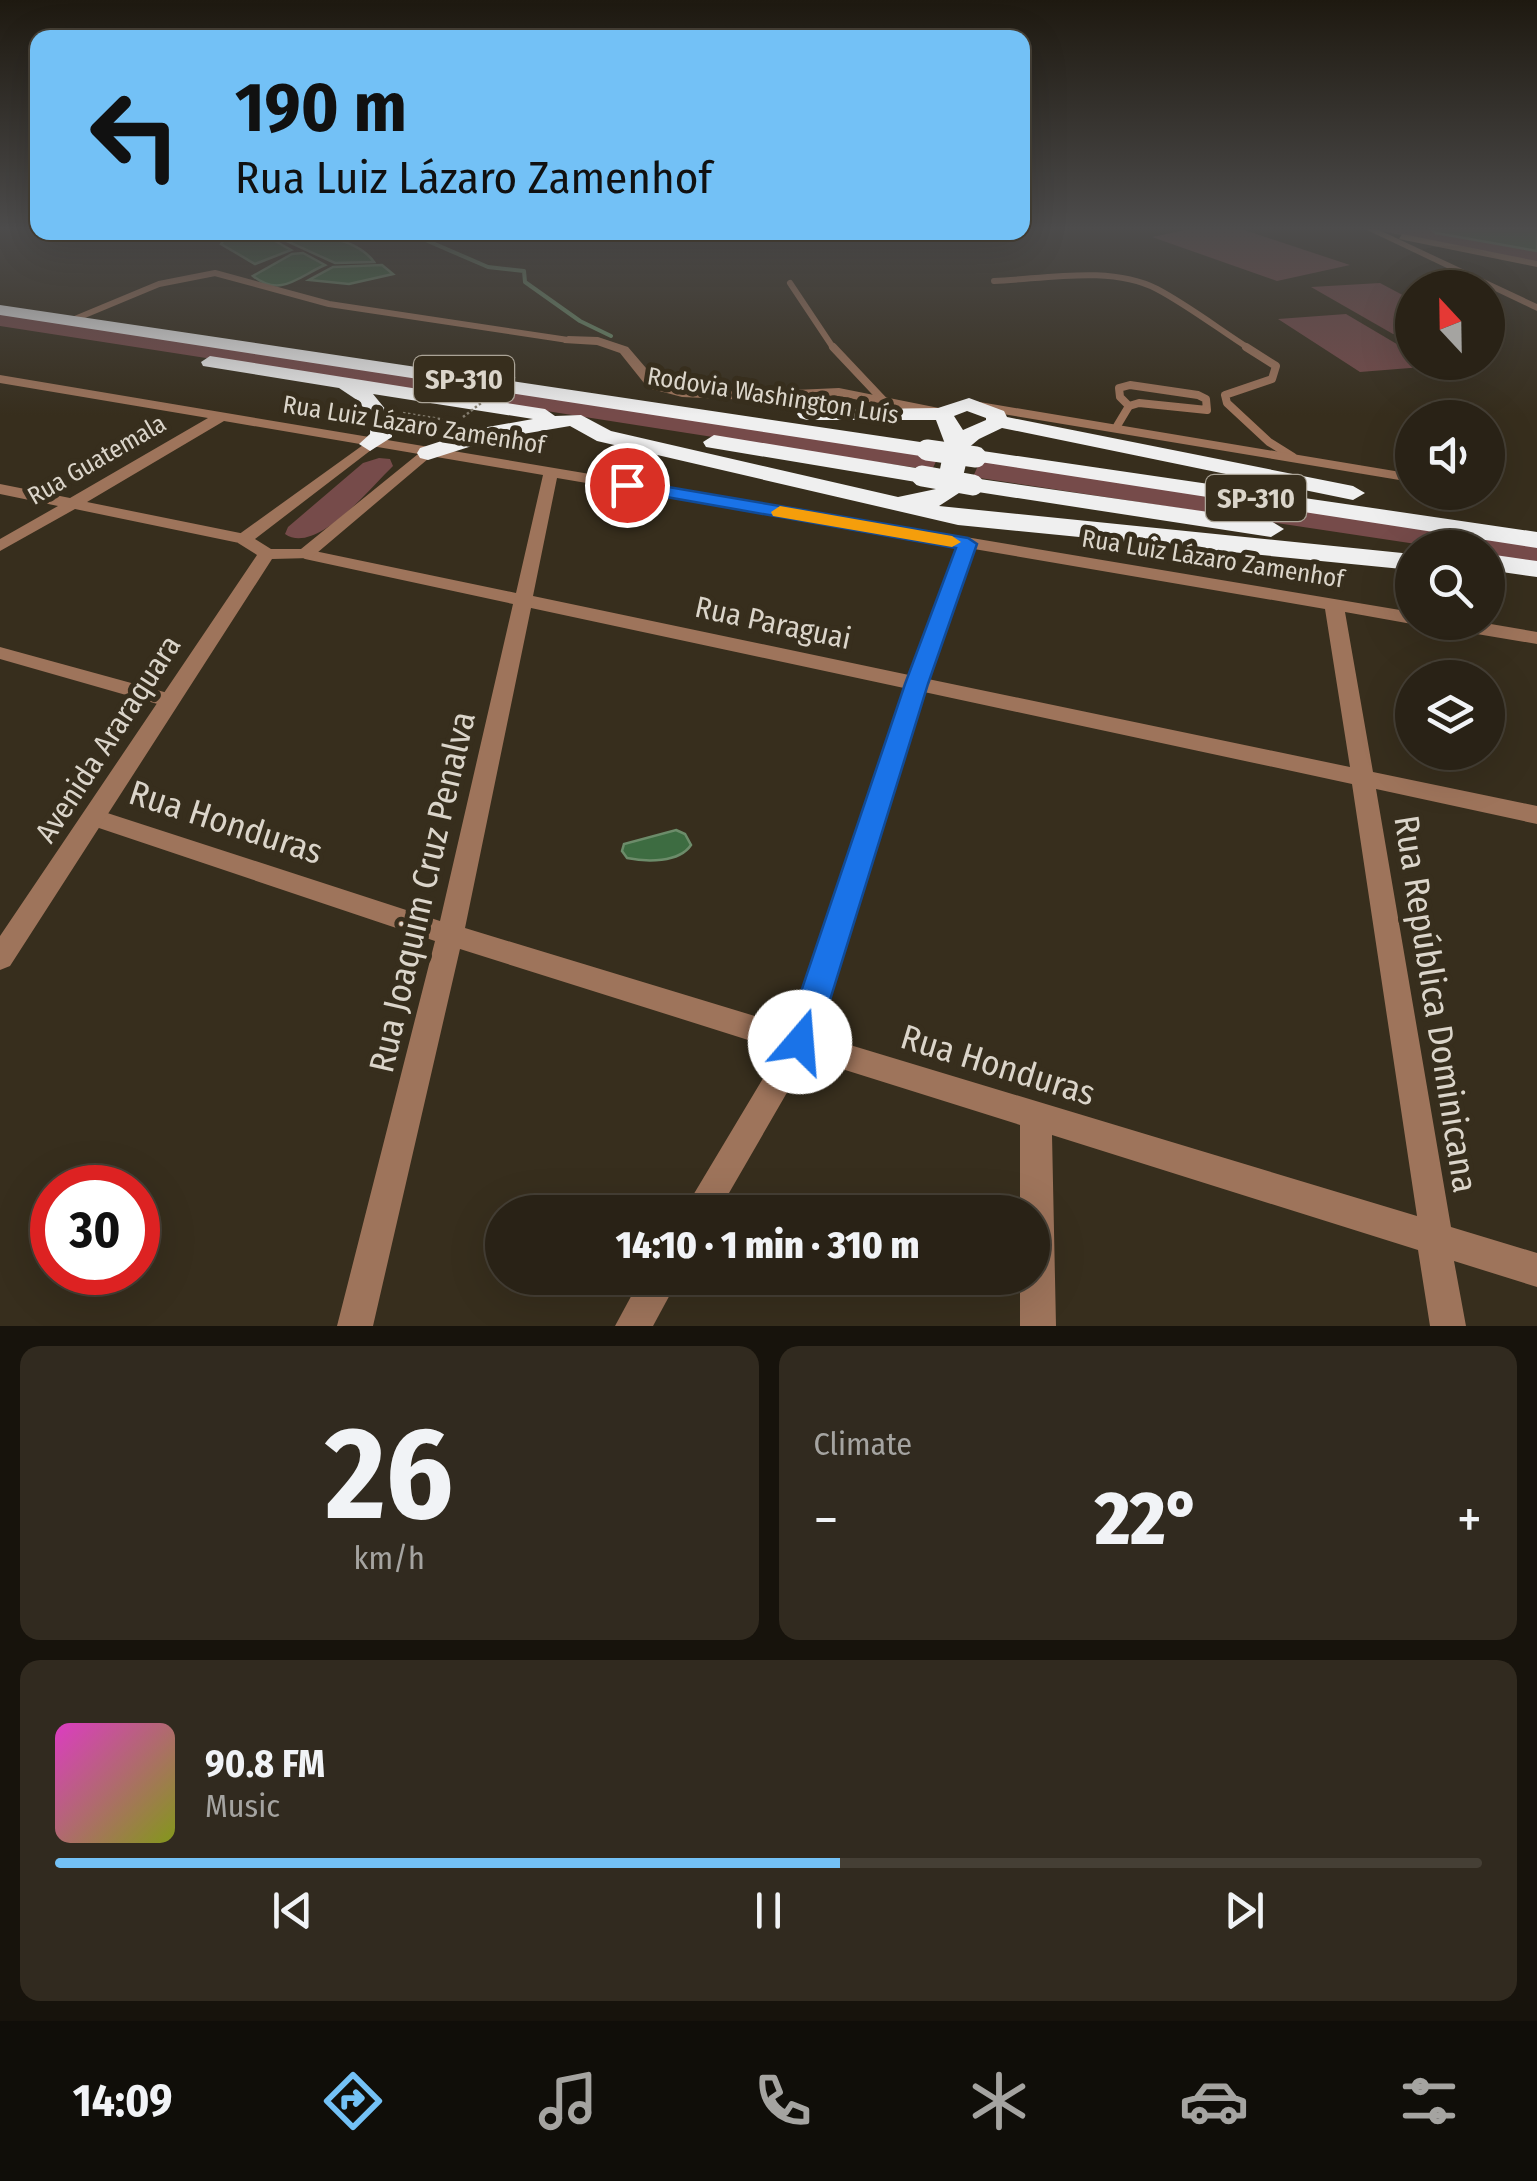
<!DOCTYPE html>
<meta charset="utf-8">
<style>
body{margin:0;font-family:"Fira Sans Condensed",sans-serif;background:#312a1f;color:#f1f3f6;height:100vh;display:flex;flex-direction:column;font-size:38px;white-space:nowrap}
*{box-sizing:border-box;margin:0}
p{font-size:32px;color:#a5a4a1}
.icon{flex:none;width:55px;height:55px;fill:none;stroke:currentColor;stroke-width:2;stroke-linecap:round;stroke-linejoin:round}
.map{position:relative;height:1326px;overflow:hidden}
.panel{display:flex;flex-direction:column;gap:20px;padding:20px;background:#17130c;flex:1}
.panel>*{flex:none}
.hud{position:absolute;left:30px;top:30px;width:1000px;height:210px;border-radius:20px;box-shadow:0 10px 40px #0002,0 0 0 2px #453f35;background:#73c1f6;color:#111;overflow:hidden}
.needle{width:65px;rotate:338deg}
.fabs{position:absolute;left:1395px;top:270px;display:grid;gap:20px}
.fabs a{display:grid;place-items:center;width:110px;height:110px;border-radius:50%;background:#292216;box-shadow:0 10px 40px #0002,0 0 0 2px #453f35;font-size:50px}
.speed{position:absolute;left:30px;top:1165px;display:flex;gap:20px;font-size:50px;font-weight:700;text-align:center}
.speed>*{display:grid;place-content:center;width:130px;height:130px;border-radius:50%;background:#292216;box-shadow:0 10px 40px #0002,0 0 0 2px #453f35;line-height:1}
.speed .limit{border:15px solid #d22;background:#fff;color:#111}
.pin{position:absolute;display:grid;place-items:center;width:85px;height:85px;color:#fff;margin:-42px;border:5px solid #fff;border-radius:50%;box-shadow:0 2px 10px #0007}
.me{position:absolute;width:110px;margin:-55px;rotate:18deg;stroke-linejoin:round;filter:drop-shadow(0 0 8px #0008)}
.turn{display:flex;align-items:center;gap:35px;height:210px;padding:0 40px;font-size:45px}
.turn .icon{width:130px;height:130px;stroke-width:2.5}
.turn b{display:block;font-size:70px;line-height:85px}
.big{font-size:75px;font-weight:800;line-height:1.1}
.panel .tile{flex:1;display:flex;flex-direction:column;justify-content:center;gap:15px;min-width:0;padding:0 35px;border-radius:20px;background:#312a1f}
.panel .dial{align-items:center;gap:0}
.dial b{font-size:130px;line-height:1}
.song{display:flex;align-items:center;gap:30px}
.cover{width:120px;height:120px;border-radius:15px;background:linear-gradient(135deg,hsl(310 70% 55%),hsl(70 70% 35%))}
.played{height:10px;border-radius:5px;background:linear-gradient(90deg,#73c1f6 55%,#453f35 55%)}
.keys{display:flex;justify-content:space-around;direction:ltr}
.heat{display:flex;justify-content:space-between;align-items:center;font-size:55px;direction:ltr}
.panel .tiles{flex:1;display:grid;gap:20px;grid-template-columns:1fr 1fr}
.tile:last-child{grid-column:span 2}
.trip{position:absolute;left:485px;top:1195px;width:565px;height:100px;border-radius:50px;background:#292216;box-shadow:0 10px 40px #0002,0 0 0 2px #453f35;font-weight:800;line-height:100px;text-align:center}
.dock{display:flex;height:160px;justify-content:space-around;align-items:center;background:#100e09;color:#a5a4a1}
.dock .icon{width:70px;height:70px}
.dock .current{color:#73c1f6}
.dock b{font-size:45px;color:#f1f3f6}
.map>svg:first-child{display:block}
.green{fill:#764b4a}
.water{fill:#3d6c41;stroke:#6c8c6a;stroke-width:2.5}
.lines{fill:none;stroke-linecap:round;stroke-linejoin:round}
.stream{stroke:#6c8c6a;stroke-width:4}
.path{stroke:#837c6e;stroke-width:2.5;stroke-dasharray:2.5 2.5;stroke-linecap:butt}
.service-far1{stroke:#9e745b;stroke-width:6}
.service{stroke:#9e745b;stroke-width:8}
.minor{fill:#9e745b;fill-rule:evenodd}
.tertiary{fill:#9e745b;fill-rule:evenodd}
.motorway{fill:#efefef;fill-rule:evenodd}
.path-bridge{stroke:#837c6e;stroke-width:2.5;stroke-dasharray:2.5 2.5;stroke-linecap:butt}
.motorway-bridge{stroke:#efefef;stroke-width:21}
.route{fill:#1a73e8;stroke:#114b97;stroke-width:2.5}
.slow{fill:#f59e0b}
.labels{text-anchor:middle;dominant-baseline:central;stroke-width:10;stroke-linejoin:round;paint-order:stroke}
.far-street-label{font-size:25px;fill:#dbd5ca;stroke:#372e1d}
.shield{fill:#372e1d;stroke:#aaa396;stroke-width:2.5}
.shield-label{font-size:28px;font-weight:bold;fill:#dbd5ca}
.street-label{font-size:30px;fill:#dbd5ca;stroke:#372e1d}
.near-street-label{font-size:35px;fill:#dbd5ca;stroke:#372e1d}
</style>
<div class="map">
<svg width="1537" height="1326" viewBox="0 0 1537 1326">
<rect width="100%" height="100%" fill="#372e1d"/>
<!-- green -->
<g class="green">
<path d="M1190,229h51l109,36 -73,16 -125,-44z"/>
<path d="M1377,229h160v33l-156,-31z"/>
<path d="M1380,283l32,17v33l-19,1 -82,-47z"/>
<path d="M0,314l939,141 -7,15 -97,-14 -835,-130z"/>
<path d="M1346,314l66,39v9l23,4 -75,6 -82,-53z"/>
<path d="M379,458l11,1 3,7c-22,21 -77,90 -108,68l3,-7 75,-64z"/>
<path d="M980,461l557,84v18l-49,-8v-7l-52,-1 -463,-70z"/>
</g>
<!-- water -->
<g class="water">
<path d="M1431,229h106v22l-101,-18z"/>
<path d="M241,233h20l30,17 -36,14 -34,-20 4,-6z"/>
<path d="M269,233c28,-3 86,2 105,29l-39,1z"/>
<path d="M303,253l22,12c-26,11 -44,33 -72,11l39,-22z"/>
<path d="M382,265l11,9 -44,10 -40,-4 24,-13z"/>
<path d="M676,830l9,4 6,11c-12,18 -45,17 -64,13l-5,-7 2,-7z"/>
</g>
<g class="lines">
<!-- stream -->
<path class="stream" d="M407,232l81,35 36,4 1,11 55,39 31,15"/>
<!-- path -->
<path class="path" d="M403,413l55,9"/>
<!-- service-far1 -->
<g class="service-far1">
<path d="M994,281c51,-2 116,-16 163,8 32,17 63,41 93,60"/>
<path d="M790,283l44,66"/>
<path d="M70,321l89,-37 56,-11 114,31 239,36"/>
</g>
<!-- service -->
<g class="service">
<path d="M833,347l50,53"/>
<path d="M1246,347l30,19 -4,13 -47,16 2,8 42,39 24,15"/>
<path d="M1130,385l68,10 8,4 1,11 -68,-7 -10,3 -9,-9 -1,-9z"/>
<path d="M973,405l439,73"/>
<path d="M1117,426l12,-20"/>
</g>
<!-- minor -->
<g class="minor">
<path d="M1365,229h12l160,75v7z"/>
<path d="M1402,234l135,27v6l-138,-28z"/>
<path d="M568,336l30,1 30,10 30,35 25,7 68,3 88,-4 105,21 7,4 -7,4 -105,-21 -88,4 -69,-3 -34,-9 -28,-35 -23,-8 -33,-2 -2,-3z"/>
<path d="M0,375l1412,237v10h5l-5,2 -67,-12 28,160 164,34v18l-161,-35 75,438 86,26v34l-83,-26 12,65h-36l-12,-76 -366,-115 4,191h-36v-48h12v-66h-12v-87l-213,-67 -89,154h-35l97,-162 -320,-101 -87,377h-36l98,-385 -348,-117 -4,-6 4,-6 8,-3 345,112 73,-317 -208,-45 -9,-5 9,-5 211,44 27,-118 -319,-54 -137,81 163,33v8l-6,1 -169,-35 -75,42v-12l58,-33 -58,-12v-10l70,14 138,-80 -208,-35zM557,478l401,68 -49,129 -376,-79zM974,549l351,60 25,158 -422,-88zM531,608l373,80 -113,339 -326,-99zM924,692l428,92 65,432 -600,-181z"/>
<path d="M1432,622h47l58,10v12l-96,-16z"/>
<path d="M0,647l175,48 3,5 -10,7 -168,-48z"/>
<path d="M641,1278h38l-26,48h-38z"/>
</g>
<!-- tertiary -->
<path class="tertiary" d="M370,440l7,4 -2,3 -120,92 16,10h30l122,-99h10l2,3 -124,105 -39,1 -262,407 -10,4v-34l257,-381 -19,-12v-8z"/>
<!-- motorway -->
<g class="motorway">
<path d="M0,305l927,138 11,7 -11,7 -927,-142z"/>
<path d="M210,356l335,53 10,7 26,-1 30,16 287,66 38,-8 9,-45 -9,-24h-129l-7,-2 -3,-4 3,-4 138,-2 31,-10 35,13 3,6 346,69 12,7 -12,7 -351,-72 -23,11 -12,10v4l9,-3 561,82v16l-570,-88 -8,33 -20,13 473,48v16l-454,-45 -361,-84 -27,-15 -76,13 -66,21 -8,-2 -3,-5 3,-5 62,-20 51,-9 -160,-25 18,22 1,21 -22,14 -11,-7 11,-10 1,-17 -14,-17 -18,-12 -136,-22 -2,-4zM967,411l19,7v2l-23,10 -9,-14z"/>
<path d="M714,435l208,34 12,7 -12,7 -216,-36 -3,-5z"/>
<path d="M973,478l298,43 13,8 -13,8 -306,-47 -4,-5 4,-5z"/>
<path d="M1488,554l49,7v16l-49,-7z"/>
</g>
<!-- path-bridge -->
<path class="path-bridge" d="M463,417l52,-40"/>
<!-- motorway-bridge -->
<g class="motorway-bridge">
<path d="M927,450l49,7"/>
<path d="M922,476l51,9"/>
</g>
</g>
<!-- sky -->
<linearGradient id="sky" x2="0" y2="1"><stop stop-color="#1e1910"/><stop offset="0.55" stop-color="#4d4c4c"/><stop offset="1" stop-color="#4d4c4c" stop-opacity="0"/></linearGradient>
<rect width="1537" height="415" fill="url(#sky)"/>
<!-- route -->
<path class="route" d="M627,480l341,58 9,6 -49,140 -111,358 -5,11 -12,5 -12,-5 -4,-11 121,-358 51,-136 -335,-59 -3,-4z"/>
<!-- slow -->
<path class="slow" d="M780,506l172,30 9,6 -9,5 -179,-31 -2,-4z"/>
<g class="labels">
<!-- far-street labels -->
<g class="far-street-label">
<text transform="translate(773 396) rotate(9)">Rodovia Washington Luís</text>
<text transform="translate(414 425) rotate(9)">Rua Luiz Lázaro Zamenhof</text>
<text transform="translate(97 460) rotate(-30)">Rua Guatemala</text>
<text transform="translate(1213 559) rotate(9)">Rua Luiz Lázaro Zamenhof</text>
</g>
<!-- shield labels -->
<g class="shield">
<rect x="414" y="356" width="100" height="46" rx="8"/>
<rect x="1206" y="475" width="100" height="46" rx="8"/>
</g>
<g class="shield-label">
<text x="464" y="379">SP-310</text>
<text x="1256" y="498">SP-310</text>
</g>
<!-- street labels -->
<g class="street-label">
<text transform="translate(773 623) rotate(12)">Rua Paraguai</text>
<text transform="translate(108 739) rotate(-57)">Avenida Araraquara</text>
</g>
<!-- near-street labels -->
<g class="near-street-label">
<text transform="translate(226 822) rotate(18)">Rua Honduras</text>
<text transform="translate(422 892) rotate(-77)">Rua Joaquim Cruz Penalva</text>
<text transform="translate(1436 1004) rotate(81)">Rua República Dominicana</text>
<text transform="translate(998 1065) rotate(17)">Rua Honduras</text>
</g>
</g>
</svg>
<div class="fabs">
<a><svg class="needle" viewBox="-14 -14 28 28"><path d="M0-13l5 13h-10z" fill="#e53935"/><path d="M0 13l5-13h-10z" fill="#a5a4a1"/></svg></a>
<a><svg class="icon" aria-label="sound" viewBox="0 0 24 24"><path d="M4 9h4l5-4v14l-5-4H4zM17 9q2 3 0 6"/></svg></a>
<a><svg class="icon" aria-label="search" viewBox="0 0 24 24"><circle cx="10" cy="10" r="6"/><path d="M15 15l6 6"/></svg></a>
<a><svg class="icon" aria-label="layers" viewBox="0 0 24 24"><path d="M12 4l9 5-9 5-9-5zM3 14l9 5 9-5"/></svg></a>
</div>
<div class="speed"><div class="limit">30</div></div>
<div class="pin" style="left:627px;top:485px;background:#d93025"><svg class="icon" aria-label="arrive" viewBox="0 0 24 24"><path d="M6 21V4h12l-3 4 3 4H6"/></svg></div>
<svg class="me" style="left:800px;top:1042px" viewBox="-20 -20 40 40"><circle r="19" fill="#fff"/><path d="M0-13L10 11 0 6-10 11z" fill="#1a73e8"/></svg>
<div class="trip">14:10 · 1 min · 310 m</div>
<div class="hud">
<div class="turn"><svg class="icon" aria-label="left" viewBox="0 0 24 24"><path d="M17 20v-9H6M10 6l-5 5 5 5"/></svg><div><b>190 m</b>Rua Luiz Lázaro Zamenhof</div></div>
</div>
</div>
<section class="panel">
<div class="tiles">
<div class="tile dial"><b>26</b><p>km/h</p></div>
<div class="tile"><p>Climate</p>
<div class="heat"><a>−</a><b class="big">22°</b><a>+</a></div>
</div>
<div class="tile">
<div class="song"><i class="cover"></i><div><b>90.8 FM</b><p>Music</p></div></div>
<div class="played"></div>
<div class="keys"><svg class="icon" aria-label="previous" viewBox="0 0 24 24"><path d="M18 5L8 12l10 7zM5 5v14"/></svg><svg class="icon" aria-label="pause" viewBox="0 0 24 24"><path d="M8 5v14M16 5v14"/></svg><svg class="icon" aria-label="next" viewBox="0 0 24 24"><path d="M6 5l10 7-10 7zM19 5v14"/></svg></div>
</div>
</div>
</section>
<nav class="dock">
<b>14:09</b>
<svg class="icon current" aria-label="directions" viewBox="0 0 24 24"><path d="M12 3l9 9-9 9-9-9zM9 14v-3h6M13 9l2 2-2 2"/></svg>
<svg class="icon" aria-label="music" viewBox="0 0 24 24"><path d="M9 18V5l10-2v13"/><circle cx="6" cy="18" r="3"/><circle cx="16" cy="16" r="3"/></svg>
<svg class="icon" aria-label="phone" viewBox="0 0 24 24"><path d="M5 4h4l2 5-3 2q2 4 5 5l2-3 5 2v4C11 20 4 13 5 4z"/></svg>
<svg class="icon" aria-label="climate" viewBox="0 0 24 24"><path d="M12 3v18M4 7l16 10M4 17L20 7"/></svg>
<svg class="icon" aria-label="car" viewBox="0 0 24 24"><path d="M5 17H2v-5l4-1 3-4h7l3 4 3 1v5h-3M9 17h6M6 11h13"/><circle cx="7" cy="17" r="2"/><circle cx="17" cy="17" r="2"/></svg>
<svg class="icon" aria-label="filters" viewBox="0 0 24 24"><path d="M4 7h16M4 17h16"/><circle cx="9" cy="7" r="2"/><circle cx="15" cy="17" r="2"/></svg>
</nav>
